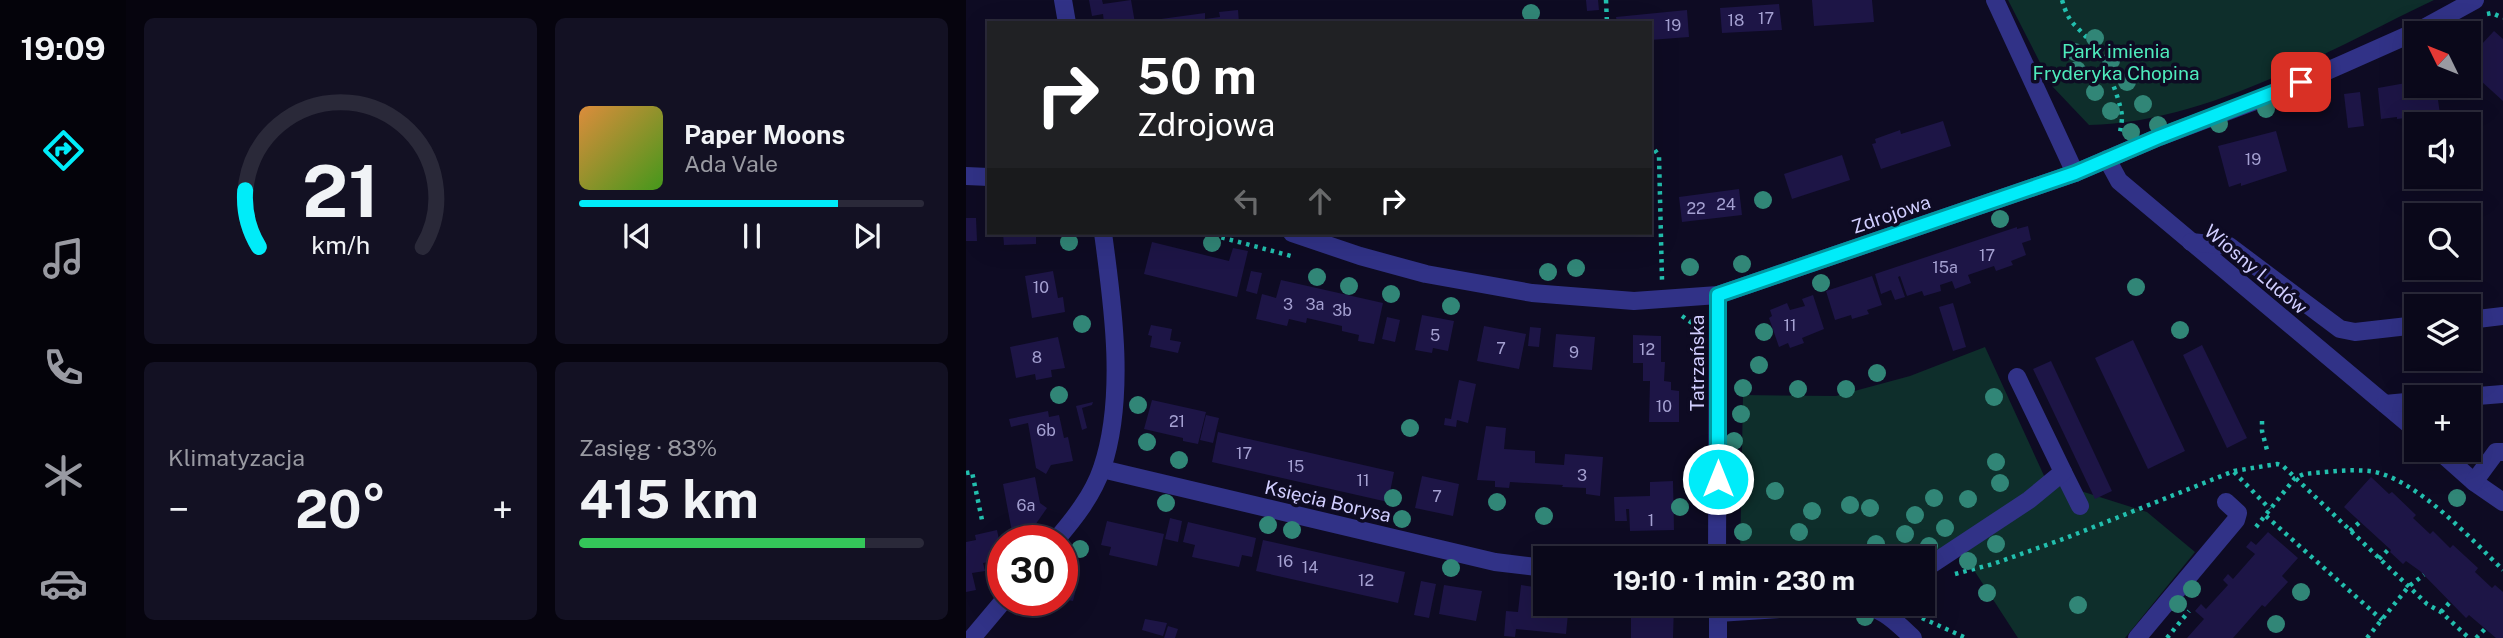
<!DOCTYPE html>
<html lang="pl">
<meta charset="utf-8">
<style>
body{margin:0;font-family:"Public Sans",sans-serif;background:#131123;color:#f1f3f6;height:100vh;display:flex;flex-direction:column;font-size:26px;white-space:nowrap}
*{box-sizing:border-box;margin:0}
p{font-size:23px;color:#999aa2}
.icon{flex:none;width:38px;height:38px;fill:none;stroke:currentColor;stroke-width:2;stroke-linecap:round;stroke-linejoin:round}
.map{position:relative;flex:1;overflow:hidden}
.panel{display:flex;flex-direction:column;gap:18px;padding:18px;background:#06040e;width:840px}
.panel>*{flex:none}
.banner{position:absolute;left:21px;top:21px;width:665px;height:214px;border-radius:0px;box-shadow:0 7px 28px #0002,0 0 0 2px #2a2939;background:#202124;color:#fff;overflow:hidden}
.needle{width:46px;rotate:313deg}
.controls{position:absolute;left:1438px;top:21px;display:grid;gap:14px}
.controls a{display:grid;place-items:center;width:77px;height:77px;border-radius:0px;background:#0a081a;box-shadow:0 7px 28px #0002,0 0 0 2px #2a2939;font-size:35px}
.speed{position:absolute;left:21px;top:525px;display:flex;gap:14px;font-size:35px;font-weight:700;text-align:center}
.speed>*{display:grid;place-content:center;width:91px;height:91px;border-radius:50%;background:#0a081a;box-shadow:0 7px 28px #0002,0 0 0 2px #2a2939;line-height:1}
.speed .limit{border:10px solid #d22;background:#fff;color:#111}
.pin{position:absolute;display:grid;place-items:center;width:60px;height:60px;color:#fff;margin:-30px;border-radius:14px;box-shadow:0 4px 10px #0006}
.me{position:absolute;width:77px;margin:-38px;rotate:0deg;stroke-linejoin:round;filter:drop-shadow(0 0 5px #0008)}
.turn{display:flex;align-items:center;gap:24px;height:147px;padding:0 35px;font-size:32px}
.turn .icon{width:91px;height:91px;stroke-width:2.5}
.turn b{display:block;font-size:49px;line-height:60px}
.lanes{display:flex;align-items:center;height:66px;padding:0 35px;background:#0003;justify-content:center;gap:35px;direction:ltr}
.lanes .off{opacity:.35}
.big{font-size:52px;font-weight:700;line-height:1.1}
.panel .card{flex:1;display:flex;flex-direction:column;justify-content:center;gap:10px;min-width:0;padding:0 24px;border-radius:10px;background:#131123}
.panel .dial{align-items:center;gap:0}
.dial svg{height:182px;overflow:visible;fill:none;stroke:#2a2939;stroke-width:7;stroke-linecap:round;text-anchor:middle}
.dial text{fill:#f1f3f6;stroke:none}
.song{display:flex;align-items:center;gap:21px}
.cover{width:84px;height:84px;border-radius:10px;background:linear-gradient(135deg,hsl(30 70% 55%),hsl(100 70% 35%))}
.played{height:7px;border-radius:4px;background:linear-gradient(90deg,#00ecf9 75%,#2a2939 75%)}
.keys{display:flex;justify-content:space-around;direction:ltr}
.heat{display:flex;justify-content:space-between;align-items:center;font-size:38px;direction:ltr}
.charge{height:10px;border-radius:5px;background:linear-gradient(90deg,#34c759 83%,#2a2939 0)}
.panel .tiles{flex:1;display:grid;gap:18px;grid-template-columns:repeat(2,1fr)}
.trip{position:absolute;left:567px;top:546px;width:402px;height:70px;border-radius:0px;background:#0a081a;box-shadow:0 7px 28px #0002,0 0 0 2px #2a2939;font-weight:700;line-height:70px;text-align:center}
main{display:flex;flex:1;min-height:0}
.menu{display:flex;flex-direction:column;width:126px;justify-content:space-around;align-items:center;background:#04030a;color:#999aa2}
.menu .icon{width:49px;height:49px}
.menu .selected{color:#00ecf9}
.menu b{font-size:32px;color:#f1f3f6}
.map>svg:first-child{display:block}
.green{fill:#0e2e2b}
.building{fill:#1d1546}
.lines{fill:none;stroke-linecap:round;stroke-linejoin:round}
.path{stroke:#22bfae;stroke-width:4.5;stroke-dasharray:3.5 5;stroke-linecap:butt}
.minor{stroke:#313287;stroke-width:18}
.tree{fill:#318677}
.route-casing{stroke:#0099a2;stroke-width:18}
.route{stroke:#00ecf9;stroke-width:12}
.labels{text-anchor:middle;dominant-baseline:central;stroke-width:7;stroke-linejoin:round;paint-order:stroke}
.number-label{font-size:16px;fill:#a4a0d1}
.park-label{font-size:19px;fill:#4eebbc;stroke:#0e0b23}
.street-label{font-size:19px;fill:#d1ceff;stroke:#0e0b23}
</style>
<main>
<nav class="menu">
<b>19:09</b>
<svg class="icon selected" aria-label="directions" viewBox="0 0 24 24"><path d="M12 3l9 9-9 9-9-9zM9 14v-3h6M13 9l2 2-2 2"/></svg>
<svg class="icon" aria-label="music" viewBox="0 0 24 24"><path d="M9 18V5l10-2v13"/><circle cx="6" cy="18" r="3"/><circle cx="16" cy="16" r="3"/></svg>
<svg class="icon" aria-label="phone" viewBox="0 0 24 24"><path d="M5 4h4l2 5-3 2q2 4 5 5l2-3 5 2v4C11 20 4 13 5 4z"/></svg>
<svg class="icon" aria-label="climate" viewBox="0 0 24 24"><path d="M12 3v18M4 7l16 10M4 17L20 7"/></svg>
<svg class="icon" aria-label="car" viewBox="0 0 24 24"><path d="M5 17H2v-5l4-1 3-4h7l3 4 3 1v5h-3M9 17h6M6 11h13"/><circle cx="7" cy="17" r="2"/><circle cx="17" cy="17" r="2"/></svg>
</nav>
<section class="panel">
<div class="tiles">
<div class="card dial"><svg viewBox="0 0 100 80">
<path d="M14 69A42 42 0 1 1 86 69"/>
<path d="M14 69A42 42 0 0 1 8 44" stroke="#00ecf9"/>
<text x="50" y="56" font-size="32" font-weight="700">21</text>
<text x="50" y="72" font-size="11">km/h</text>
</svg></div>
<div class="card">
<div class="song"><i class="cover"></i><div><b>Paper Moons</b><p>Ada Vale</p></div></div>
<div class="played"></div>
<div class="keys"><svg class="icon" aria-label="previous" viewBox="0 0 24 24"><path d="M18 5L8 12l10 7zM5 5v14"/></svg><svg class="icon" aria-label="pause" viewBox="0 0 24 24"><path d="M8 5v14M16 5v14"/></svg><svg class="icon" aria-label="next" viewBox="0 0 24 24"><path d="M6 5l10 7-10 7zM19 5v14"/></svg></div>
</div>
<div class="card"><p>Klimatyzacja</p>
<div class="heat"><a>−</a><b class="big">20°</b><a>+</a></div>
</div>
<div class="card"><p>Zasięg · 83%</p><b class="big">415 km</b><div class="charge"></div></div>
</div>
</section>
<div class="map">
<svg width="1537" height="638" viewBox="0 0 1537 638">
<rect width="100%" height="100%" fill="#0e0b23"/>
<!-- green -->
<g class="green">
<path d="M1042,0h426c-105,50 -227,123 -345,125l-37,-39z"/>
<path d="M1019,347l61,133 101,32 48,40 -70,86h-107l-63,-97 -32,21v-4h-183l3,-163 93,1 74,-20z"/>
</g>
<!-- building -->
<g class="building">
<path d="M123,0h13l1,4 28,-4 4,23h-31l-1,-9 -11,2z"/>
<path d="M620,0h12l1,10 -12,1z"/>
<path d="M846,0h60l2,22 -60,4z"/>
<path d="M813,4l3,26 -60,3 -2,-25z"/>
<path d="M272,10l1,13h-77l-1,-4 44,-6v6l15,-2 -1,-5z"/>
<path d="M721,10l2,27 -39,3v-17h-33l-1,-6z"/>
<path d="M1528,31l9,8v62l-34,-31v-12z"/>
<path d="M1451,81v5h19l4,28 -43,5v-2l-16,2 -3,-31z"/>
<path d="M1394,92l4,34 -16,2 -4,-34z"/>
<path d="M977,121l8,25 -70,23 -9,-25 4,-1 -1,-4 25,-9 1,4z"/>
<path d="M1310,131l11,40 -46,15v-3l-12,4 -11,-41z"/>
<path d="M876,155l8,25 -58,19 -8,-25z"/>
<path d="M773,189l3,26 -60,7 -3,-25z"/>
<path d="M0,218h10l1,23h-11z"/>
<path d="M1062,226l3,14 -9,3 4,12 -15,6 2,4 -17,6 -2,-5 -26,9 3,8 -16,6 -3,-8 -12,4 1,6 -17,5 -2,-5 -15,5 -7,-20 -2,1 7,20 -10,3 -4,-10 -10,4 -6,-20 142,-47v2z"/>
<path d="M37,233h33v11l-32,1z"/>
<path d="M186,242l77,19 4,-13 15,3 -11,46 -93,-23z"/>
<path d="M87,271l5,27 5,-1 2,15 -33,6 -7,-42z"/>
<path d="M285,271l11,2 -5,21 -11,-3z"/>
<path d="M906,276l10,29 -15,5 2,4 -17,5 -1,-4 -16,5 -9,-29z"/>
<path d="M315,280l102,23 -9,41 -16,-3 1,-6 -17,-4v-5l-35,-8 -1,5 -17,-4 -2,7 -31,-7 6,-25 14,4z"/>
<path d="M847,295l11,34 -22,9 2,5 -14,5 -2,-5 -9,4 -10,-29 3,-2 -2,-6 17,-7 3,7 15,-4 -3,-7z"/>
<path d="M987,303l13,44 -13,4 -14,-44z"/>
<path d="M456,315l32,6 -6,30 -15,-3 -1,5 -17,-3z"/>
<path d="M421,317l13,3 -5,22 -13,-3z"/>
<path d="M185,325l21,4 -2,11 11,2 -3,11 -28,-6 2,-11 -4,-1z"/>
<path d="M518,326l42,8 -7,35 -42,-8z"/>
<path d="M564,327l11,1 -2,19 -11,-1z"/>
<path d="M590,334l39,3 -3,33 -39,-3z"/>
<path d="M667,335l28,1v26h4l-1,19 7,1v8l8,1v31h-30l1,-41h-7v-18h-10z"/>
<path d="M92,337l7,31 -14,2 1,7 -16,3 -1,-6 -19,4 -6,-31z"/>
<path d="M1167,340l52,111 -37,18 -53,-111z"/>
<path d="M1236,345l45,93 -20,10 -44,-93z"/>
<path d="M1085,361l61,130 -17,8 -62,-130z"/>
<path d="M493,380l17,4 -8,39 -11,-3 -1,7 -12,-2 1,-7 6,1z"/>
<path d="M186,400l54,12 -8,32 -15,-3v-3l-39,-9z"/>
<path d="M127,402l-1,3 -10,3 5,20 -5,2 -6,-24z"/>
<path d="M82,411l1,6 10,-2 5,23 4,-1 5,24 -22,4 -5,9 -10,-6 -8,-45 -17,4 -2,-8z"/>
<path d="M240,415l13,3 -6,25 -13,-3z"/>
<path d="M520,426l20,2 -2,21 31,2v12l29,2 1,-11 38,3 -3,39 -14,-2v-6l-24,-1 1,-2 -53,-3 -1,6 -14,-1v-6l-18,-1z"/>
<path d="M252,432l176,40 -6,30 -176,-40z"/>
<path d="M456,476l37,8 -6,32 -38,-8z"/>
<path d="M69,477l5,26 7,5 -14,20 -21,4 -9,-48z"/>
<path d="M1405,477l18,17 3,-2 24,23 -3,3 17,16 3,-3 17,17 3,-3 25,23 -3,4 17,16 3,-3 8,7v46h-7l-27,-23 -3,3 -46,-47 -14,-10 -3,3 -13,-12 1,-2 -47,-43z"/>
<path d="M707,481l1,49 -44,1 -1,-22h-3l1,12h-12l-1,-24 36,-1v-14z"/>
<path d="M204,518l12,3 -4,21 -13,-3z"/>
<path d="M141,521l57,13 -7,32 -48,-11 2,-8 -10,-2z"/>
<path d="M222,522l68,16 -4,19 -10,-2 -3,12 -47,-10 3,-12 -12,-3z"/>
<path d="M31,530l6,29 -20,4 2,8 -13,2 4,17 -10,2v-50l10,-2 -1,-5z"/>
<path d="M1302,532l30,26 -16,18 6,6 -23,25 -3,-2 -29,33h-46l17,-19 -9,-8 6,-7 5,5 22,-24 -5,-5 5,-6 5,5 22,-25 -9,-7 5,-6 5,4z"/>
<path d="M297,540l142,32 -7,31 -142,-32z"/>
<path d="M455,581l15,3 -7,34 -15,-3z"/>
<path d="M478,585l38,6 -6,30 -37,-7z"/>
<path d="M555,585l13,2 -1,11 12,1v5h24l-3,30 -50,-5 -1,8 -11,-1 2,-25 12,1z"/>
<path d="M96,586l14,3 -3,12 -11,-2z"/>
<path d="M665,605h43l-1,33h-42z"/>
<path d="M179,619l22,4 -4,13 -21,-6z"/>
<path d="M202,626l10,3 -3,9h-11z"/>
</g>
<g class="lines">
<!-- path -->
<g class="path">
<path d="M640,0l1,23"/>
<path d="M1096,0c7,24 12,23 27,40 13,13 31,58 33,76 0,5 -1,11 -2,16"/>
<path d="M1521,14l5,-1 11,5"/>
<path d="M684,143l9,13 3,124"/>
<path d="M239,233l90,24"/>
<path d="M716,316l10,7 4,24"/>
<path d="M1296,421v10l5,19"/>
<path d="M1268,472l36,37"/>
<path d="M0,473l6,-1 10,48"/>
<path d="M1300,516l116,104"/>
<path d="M1290,527l39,-49 9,-4c21,-2 44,-5 65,-3 45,5 102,68 134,99"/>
<path d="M1384,531l11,-10"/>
<path d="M581,547l142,3 9,-3"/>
<path d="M1413,559l11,-11"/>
<path d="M989,574l38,-10 73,-26 168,-67 43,-7 6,2 144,138 14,8 28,26"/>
<path d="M1475,612l10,-11"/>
<path d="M956,618l44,20"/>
<path d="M1201,638l22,-27"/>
<path d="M1401,638l42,-52 15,-11"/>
<path d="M1510,638l10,-10"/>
</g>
<!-- minor -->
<g class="minor">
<path d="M97,0l4,23"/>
<path d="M1029,0l80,173"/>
<path d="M1141,159l12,22 298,250"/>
<path d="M0,176l23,1"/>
<path d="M326,233l68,23 66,18 106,19 102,8 84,-6 357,-122 84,-36 120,-45 64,-28 81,-36 51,-28"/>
<path d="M1225,242l38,4 111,83 15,3 62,-7"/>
<path d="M1503,320l34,-4"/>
<path d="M1499,397l38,-3"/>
<path d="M1419,404l32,-3"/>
<path d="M1472,450l36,32 29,20"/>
<path d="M136,469l393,93 50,6"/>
<path d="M1097,472l17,34"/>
<path d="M1508,482l22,-30h7"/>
<path d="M89,541c19,-22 38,-46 47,-73 24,-71 11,-162 1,-235"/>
<path d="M751,558l1,-263"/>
<path d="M957,570l106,-70 34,-28 -46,-95"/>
<path d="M752,604v34"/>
<path d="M887,604c29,3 40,15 60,34"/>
<path d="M752,613l135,-9"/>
<path d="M6,638l32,-38"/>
<path d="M1171,638l99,-118 2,-7 -12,-11"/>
</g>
</g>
<!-- trees -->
<g class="tree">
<circle cx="565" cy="13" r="9"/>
<circle cx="1129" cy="38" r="9"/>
<circle cx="1109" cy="52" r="9"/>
<circle cx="1145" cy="61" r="9"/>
<circle cx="1111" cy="70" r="9"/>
<circle cx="1161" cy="82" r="9"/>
<circle cx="1129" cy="92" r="9"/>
<circle cx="1177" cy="104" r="9"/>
<circle cx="1300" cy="109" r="9"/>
<circle cx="1145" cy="111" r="9"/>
<circle cx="1253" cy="124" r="9"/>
<circle cx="1192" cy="125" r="9"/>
<circle cx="1165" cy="132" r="9"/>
<circle cx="797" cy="200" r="9"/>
<circle cx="1034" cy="219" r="9"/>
<circle cx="103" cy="242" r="9"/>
<circle cx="246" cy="243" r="9"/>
<circle cx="776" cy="264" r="9"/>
<circle cx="724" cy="267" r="9"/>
<circle cx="610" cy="268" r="9"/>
<circle cx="582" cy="272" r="9"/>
<circle cx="351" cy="277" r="9"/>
<circle cx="855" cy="283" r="9"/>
<circle cx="383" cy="286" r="9"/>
<circle cx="1170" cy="287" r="9"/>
<circle cx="425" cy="294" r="9"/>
<circle cx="485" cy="306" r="9"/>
<circle cx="116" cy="324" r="9"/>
<circle cx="1214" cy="330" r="9"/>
<circle cx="798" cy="332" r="9"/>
<circle cx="793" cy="365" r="9"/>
<circle cx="911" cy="373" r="9"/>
<circle cx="777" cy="388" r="9"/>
<circle cx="832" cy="389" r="9"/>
<circle cx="880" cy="389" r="9"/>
<circle cx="93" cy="395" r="9"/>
<circle cx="1028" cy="397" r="9"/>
<circle cx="172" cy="405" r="9"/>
<circle cx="775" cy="414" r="9"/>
<circle cx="444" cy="428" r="9"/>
<circle cx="768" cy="441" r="9"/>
<circle cx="181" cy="442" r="9"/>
<circle cx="213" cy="460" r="9"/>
<circle cx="1030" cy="462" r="9"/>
<circle cx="776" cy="475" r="9"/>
<circle cx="1034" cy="483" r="9"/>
<circle cx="809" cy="491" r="9"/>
<circle cx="427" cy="498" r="9"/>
<circle cx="968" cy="498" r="9"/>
<circle cx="1491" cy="498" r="9"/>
<circle cx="1002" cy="499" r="9"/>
<circle cx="531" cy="502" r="9"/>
<circle cx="200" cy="503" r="9"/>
<circle cx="884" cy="505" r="9"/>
<circle cx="714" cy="507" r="9"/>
<circle cx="904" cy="508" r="9"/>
<circle cx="846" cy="511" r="9"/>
<circle cx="949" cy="515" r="9"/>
<circle cx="578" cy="516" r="9"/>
<circle cx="436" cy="519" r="9"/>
<circle cx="302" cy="525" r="9"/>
<circle cx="979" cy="528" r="9"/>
<circle cx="326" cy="530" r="9"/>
<circle cx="777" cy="532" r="9"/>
<circle cx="833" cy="532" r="9"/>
<circle cx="939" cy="534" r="9"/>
<circle cx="910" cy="544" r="9"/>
<circle cx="1030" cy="544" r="9"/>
<circle cx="963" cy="546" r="9"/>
<circle cx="114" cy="549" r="9"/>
<circle cx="1002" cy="561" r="9"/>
<circle cx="485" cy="568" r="9"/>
<circle cx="1226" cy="589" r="9"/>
<circle cx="1335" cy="592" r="9"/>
<circle cx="1021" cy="593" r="9"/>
<circle cx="1212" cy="604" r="9"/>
<circle cx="1112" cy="605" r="9"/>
<circle cx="899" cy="617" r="9"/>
<circle cx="1310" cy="624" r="9"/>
</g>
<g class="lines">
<defs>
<path id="route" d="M752,479v-184l357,-122 84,-36 142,-55"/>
</defs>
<!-- route casing -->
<use href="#route" class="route-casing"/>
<!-- route -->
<use href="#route" class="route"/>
</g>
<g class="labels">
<!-- number labels -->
<g class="number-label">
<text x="800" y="18">17</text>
<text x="770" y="20">18</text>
<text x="707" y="25">19</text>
<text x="1287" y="159">19</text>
<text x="760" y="204">24</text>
<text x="730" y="208">22</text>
<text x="1021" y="255">17</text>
<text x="979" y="267">15a</text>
<text x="75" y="287">10</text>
<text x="322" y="304">3</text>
<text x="349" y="304">3a</text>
<text x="376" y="310">3b</text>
<text x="824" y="325">11</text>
<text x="469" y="335">5</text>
<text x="535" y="348">7</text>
<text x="681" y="349">12</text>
<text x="608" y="352">9</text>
<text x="71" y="357">8</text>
<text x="698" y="406">10</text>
<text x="211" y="421">21</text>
<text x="80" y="430">6b</text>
<text x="278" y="453">17</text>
<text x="330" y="466">15</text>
<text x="616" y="475">3</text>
<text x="397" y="480">11</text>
<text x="471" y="496">7</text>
<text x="60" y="505">6a</text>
<text x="685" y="520">1</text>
<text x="319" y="561">16</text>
<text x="344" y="567">14</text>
<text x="400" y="580">12</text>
</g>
<!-- park labels -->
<g class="park-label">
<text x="1150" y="51">Park imienia<tspan x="1150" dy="22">Fryderyka Chopina</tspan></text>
</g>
<!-- street labels -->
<g class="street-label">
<text transform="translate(925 214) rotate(-19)">Zdrojowa</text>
<text transform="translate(1290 269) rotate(40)">Wiosny Ludów</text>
<text transform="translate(731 363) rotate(-90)">Tatrzańska</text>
<text transform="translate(362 501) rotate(13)">Księcia Borysa</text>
</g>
</g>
</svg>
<div class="controls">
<a><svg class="needle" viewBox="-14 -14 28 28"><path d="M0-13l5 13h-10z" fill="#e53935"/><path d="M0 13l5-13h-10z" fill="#999aa2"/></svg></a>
<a><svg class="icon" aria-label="sound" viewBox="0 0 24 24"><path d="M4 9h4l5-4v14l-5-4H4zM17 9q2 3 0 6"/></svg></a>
<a><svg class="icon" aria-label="search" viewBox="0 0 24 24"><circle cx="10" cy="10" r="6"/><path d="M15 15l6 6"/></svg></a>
<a><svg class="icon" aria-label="layers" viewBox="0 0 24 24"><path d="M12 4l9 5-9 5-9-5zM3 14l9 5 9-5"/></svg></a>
<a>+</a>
</div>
<div class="speed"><div class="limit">30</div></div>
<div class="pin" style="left:1335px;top:82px;background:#d93025"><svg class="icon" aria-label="arrive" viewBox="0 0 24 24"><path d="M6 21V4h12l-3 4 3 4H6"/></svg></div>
<svg class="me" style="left:752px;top:479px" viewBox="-20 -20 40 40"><circle r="17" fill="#00ecf9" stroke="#fff" stroke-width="3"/><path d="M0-11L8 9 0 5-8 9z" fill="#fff"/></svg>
<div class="trip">19:10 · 1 min · 230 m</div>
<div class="banner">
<div class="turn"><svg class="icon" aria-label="right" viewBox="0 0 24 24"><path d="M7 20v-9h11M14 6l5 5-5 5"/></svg><div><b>50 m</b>Zdrojowa</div></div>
<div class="lanes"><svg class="icon off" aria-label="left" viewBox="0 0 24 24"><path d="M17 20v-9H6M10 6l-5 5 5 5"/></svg><svg class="icon off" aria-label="ahead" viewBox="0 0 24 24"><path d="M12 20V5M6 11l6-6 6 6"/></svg><svg class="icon" aria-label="right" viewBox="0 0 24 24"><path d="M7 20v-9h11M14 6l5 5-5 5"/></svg></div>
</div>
</div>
</main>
